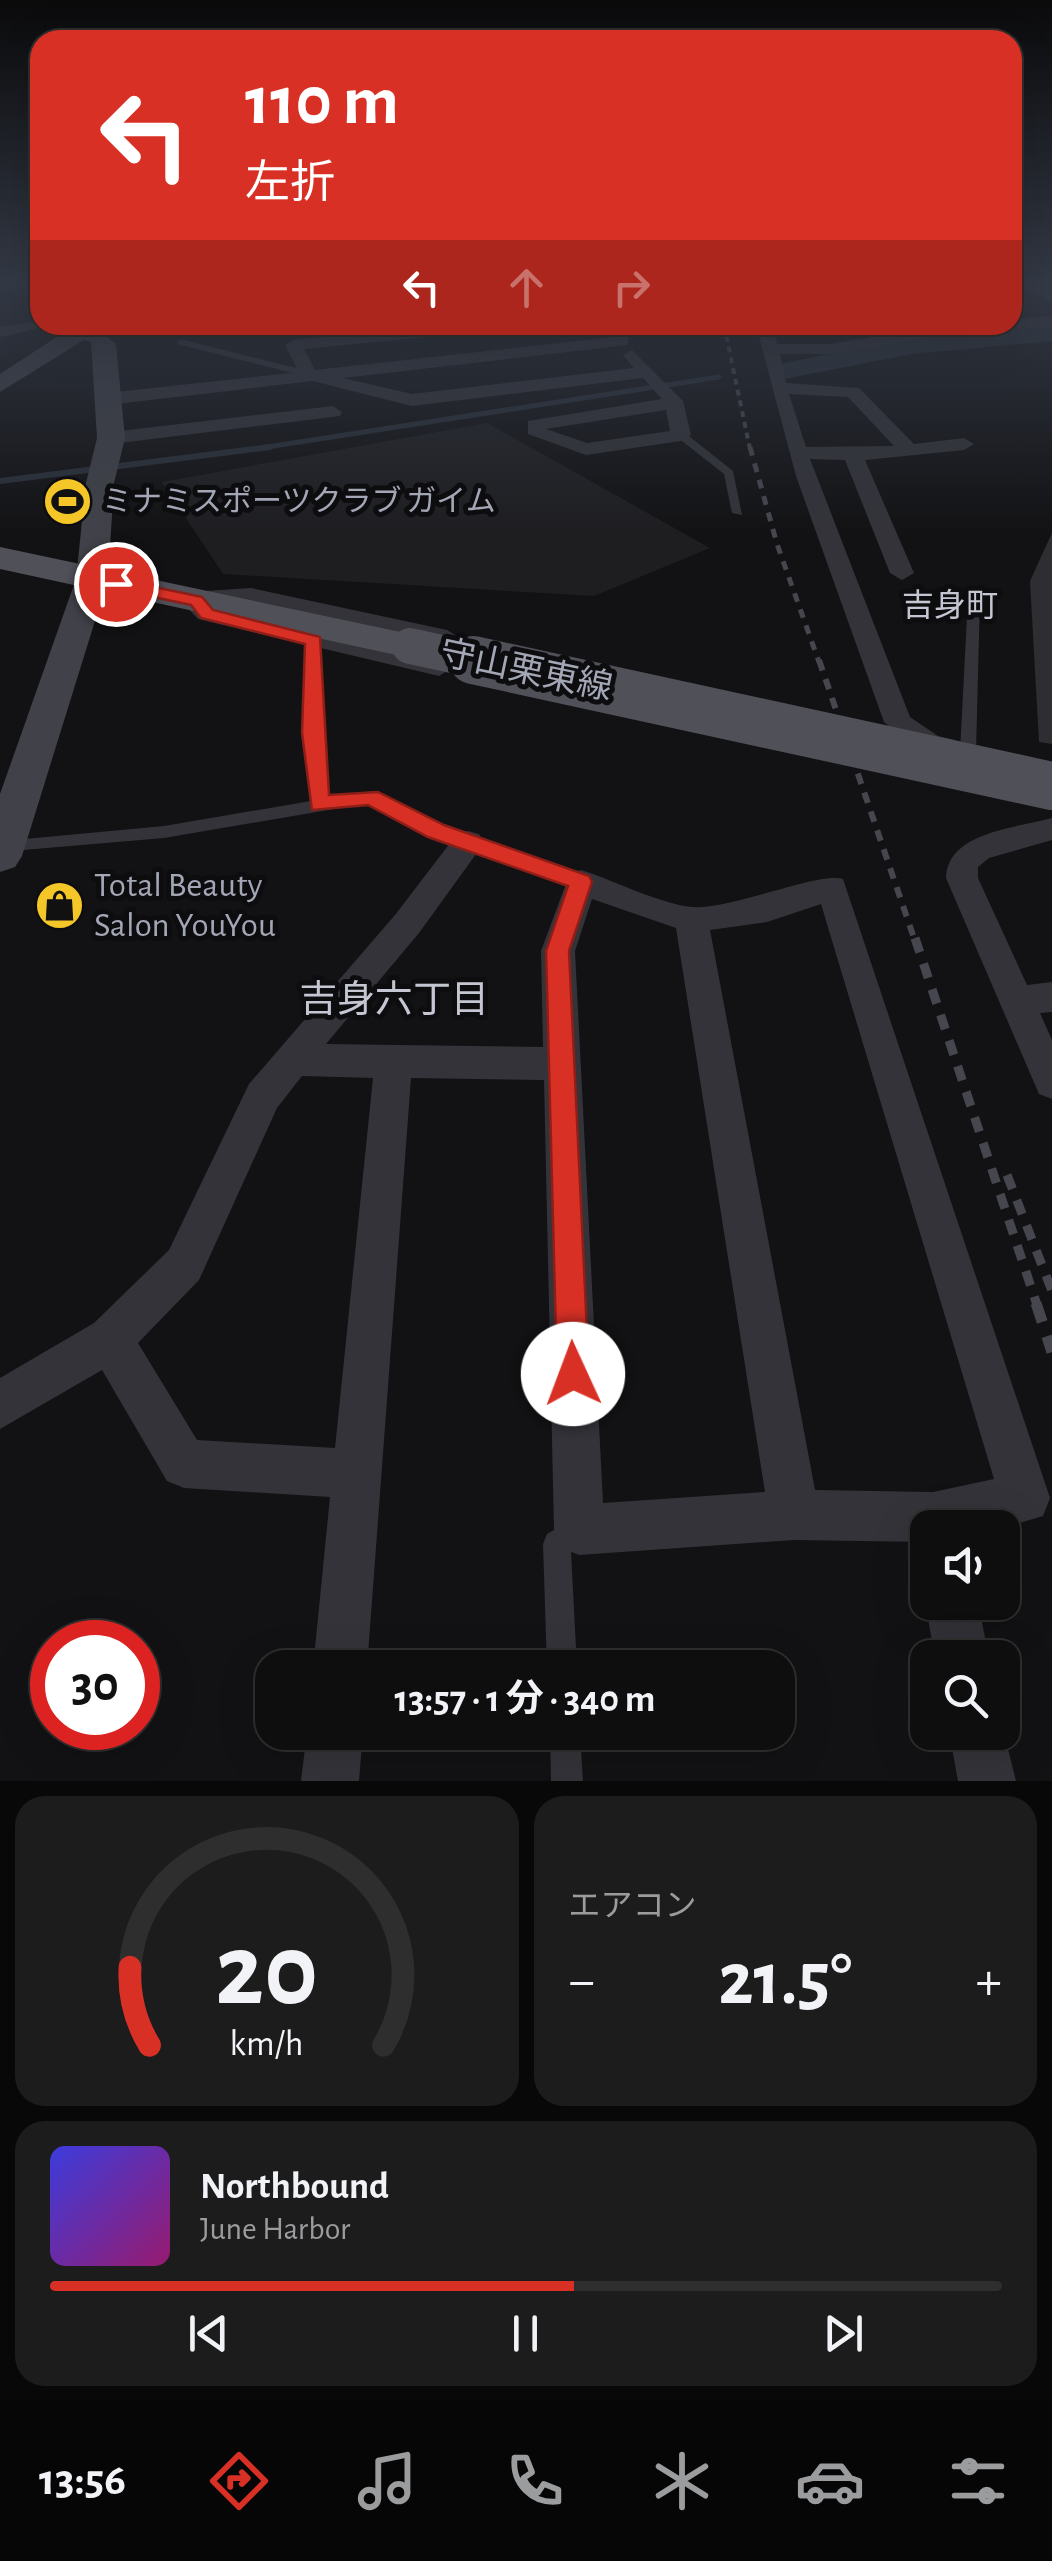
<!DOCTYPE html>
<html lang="ja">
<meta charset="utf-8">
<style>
body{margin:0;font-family:"Alegreya Sans","Noto Sans JP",sans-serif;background:#1c1c1d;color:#f1f3f6;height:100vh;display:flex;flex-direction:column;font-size:38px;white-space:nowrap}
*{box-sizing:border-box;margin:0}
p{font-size:32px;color:#9b9c9e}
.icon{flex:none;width:55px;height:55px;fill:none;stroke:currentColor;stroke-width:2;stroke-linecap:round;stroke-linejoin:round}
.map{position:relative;height:1781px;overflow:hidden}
.panel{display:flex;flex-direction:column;gap:15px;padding:15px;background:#080808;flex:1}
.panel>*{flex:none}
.guide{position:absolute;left:30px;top:30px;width:992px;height:305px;border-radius:30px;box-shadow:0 10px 40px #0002,0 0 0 2px #2e2e2f;background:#d93025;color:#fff;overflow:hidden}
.tools{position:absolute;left:910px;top:1510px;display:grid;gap:20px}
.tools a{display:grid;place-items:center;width:110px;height:110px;border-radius:20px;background:#0e0e0f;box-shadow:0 10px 40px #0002,0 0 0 2px #2e2e2f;font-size:50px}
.speed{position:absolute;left:30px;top:1620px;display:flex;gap:20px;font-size:50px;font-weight:700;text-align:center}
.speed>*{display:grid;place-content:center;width:130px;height:130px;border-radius:50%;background:#0e0e0f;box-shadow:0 10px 40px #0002,0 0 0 2px #2e2e2f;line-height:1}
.speed .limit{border:15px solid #d22;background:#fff;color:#111}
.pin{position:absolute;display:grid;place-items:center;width:85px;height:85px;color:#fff;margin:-42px;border:5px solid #fff;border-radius:50%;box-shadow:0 2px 10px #0007}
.me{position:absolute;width:110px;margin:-55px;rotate:358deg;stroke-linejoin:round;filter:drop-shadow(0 0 8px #0008)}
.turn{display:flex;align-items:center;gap:35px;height:210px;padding:0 50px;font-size:45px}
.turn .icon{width:130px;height:130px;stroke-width:2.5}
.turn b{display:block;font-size:70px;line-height:85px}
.lanes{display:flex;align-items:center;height:95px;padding:0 50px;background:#0003;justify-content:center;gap:50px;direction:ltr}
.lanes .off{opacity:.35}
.big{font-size:75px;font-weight:700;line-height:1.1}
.panel .card{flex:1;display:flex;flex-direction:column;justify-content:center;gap:15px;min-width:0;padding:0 35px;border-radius:30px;background:#1c1c1d}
.panel .dial{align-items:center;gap:0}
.dial svg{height:260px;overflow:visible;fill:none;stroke:#2e2e2f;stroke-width:7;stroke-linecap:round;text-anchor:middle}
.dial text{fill:#f1f3f6;stroke:none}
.song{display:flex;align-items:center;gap:30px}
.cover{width:120px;height:120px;border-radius:15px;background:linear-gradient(135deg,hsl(240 70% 55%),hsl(320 70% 35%))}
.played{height:10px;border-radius:5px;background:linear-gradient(90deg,#d93025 55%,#2e2e2f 55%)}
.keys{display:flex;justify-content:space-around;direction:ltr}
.heat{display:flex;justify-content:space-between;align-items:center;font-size:55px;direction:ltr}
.panel .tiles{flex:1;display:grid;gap:15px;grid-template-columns:1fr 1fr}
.card:last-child{grid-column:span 2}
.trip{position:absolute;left:255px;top:1650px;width:540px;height:100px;border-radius:30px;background:#0e0e0f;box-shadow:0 10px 40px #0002,0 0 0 2px #2e2e2f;font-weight:700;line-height:100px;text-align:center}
.dock{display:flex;height:160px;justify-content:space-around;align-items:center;background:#060606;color:#9b9c9e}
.dock .icon{width:70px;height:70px}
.dock .on{color:#d93025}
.dock b{font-size:45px;color:#f1f3f6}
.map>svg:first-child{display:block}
.built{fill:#1e1e21}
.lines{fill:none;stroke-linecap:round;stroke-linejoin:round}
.stream-far1{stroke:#282f38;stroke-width:5}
.stream{stroke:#282f38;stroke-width:6}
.river{fill:#282f38;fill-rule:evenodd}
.lane{fill:#333339;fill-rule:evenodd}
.street{fill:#333339;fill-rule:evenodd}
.secondary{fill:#414249;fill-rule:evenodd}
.primary{fill:#4f5058;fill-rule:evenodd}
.rail-far4{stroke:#46474e;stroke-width:4;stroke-dasharray:6 5;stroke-linecap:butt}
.rail-far3{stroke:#46474e;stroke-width:5;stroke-dasharray:9 8;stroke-linecap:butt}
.rail-far2{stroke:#46474e;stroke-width:6;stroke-dasharray:11 9;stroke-linecap:butt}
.rail-far1{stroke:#46474e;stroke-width:9;stroke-dasharray:15 12;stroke-linecap:butt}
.rail{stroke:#46474e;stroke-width:11;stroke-dasharray:20 15;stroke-linecap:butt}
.primary-bridge-far1{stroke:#4f5058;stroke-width:36}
.primary-bridge{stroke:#4f5058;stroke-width:48}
.wall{fill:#2e2e32}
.route{fill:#d93025;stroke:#8d1f18;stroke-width:2.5}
.labels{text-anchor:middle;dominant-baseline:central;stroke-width:10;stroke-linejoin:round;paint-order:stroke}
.far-poi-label{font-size:30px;fill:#a3a7b5;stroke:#0d0d0f;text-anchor:start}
.far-quarter-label{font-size:32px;fill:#c4c6d1;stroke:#0d0d0f}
.street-label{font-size:35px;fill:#a3a7b5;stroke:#0d0d0f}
.poi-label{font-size:35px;fill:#a3a7b5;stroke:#0d0d0f;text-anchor:start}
.neighbourhood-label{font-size:38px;fill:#c4c6d1;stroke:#0d0d0f}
</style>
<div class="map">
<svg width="1052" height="1781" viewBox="0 0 1052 1781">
<rect width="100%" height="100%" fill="#121214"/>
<!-- built -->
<path class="built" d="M487,423l223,125 -116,48 -371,-22 -61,-92z"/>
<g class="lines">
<!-- stream-far1 -->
<path class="stream-far1" d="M254,449l465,-72"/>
<!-- stream -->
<path class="stream" d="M0,481l270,-34"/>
<!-- river -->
<path class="river" d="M1052,325v16l-141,13 -127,25 -14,-8 14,-8 122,-24z"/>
<!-- lane -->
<g class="lane">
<path d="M317,325h8l6,18h-6z"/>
<path d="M180,339l132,33 2,2 -5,3 -132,-33z"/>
<path d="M677,433h8l48,38 9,44 -10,-2 -8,-39 -47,-37z"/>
<path d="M974,593l6,4 -4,155 -8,5 -8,-5 8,-155z"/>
<path d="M314,637l7,4 -1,92 7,66 44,-8 6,2 65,34 145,50 3,5 -3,5h-12l-145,-52 -61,-32 -205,35 -164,14v-10l3,-1 161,-15 147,-25 -7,-68 3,-92z"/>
<path d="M578,1516l10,4 4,10 -4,10 -17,11 6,117h-30l-4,-124 4,-10z"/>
<path d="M550,1732h30l3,49h-32z"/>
</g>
<!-- street -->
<g class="street">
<path d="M1023,285h19l10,6v12z"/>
<path d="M1052,316v10l-96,7 -126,21h-50l6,29 73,5 55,56 50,-6 10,6 -10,6 -99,10 49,113 -12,7 -12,-7 -45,-113 -35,-1 100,258 28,19 17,4 4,7 -14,9 -26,-6 -35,-28 -88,-246 -40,-151h16l5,19h53l114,-19h68v-6zM789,394l59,3 46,49 -88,1z"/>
<path d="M40,321v4h15l-55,12v-10z"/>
<path d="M446,325h58l-8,5 -192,19 11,21 307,-34 6,1v8l-285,33 69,16 222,-26 -11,-13 9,-5 51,51 8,34 -10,6 -95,14 -58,-21v-13l134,-22 -19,-21 -231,28 -99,-25 -206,24 -9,-6 9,-6 192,-21 -14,-27 8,-5zM666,410l4,21 -83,12 -41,-14z"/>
<path d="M333,406l9,6 -2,4 -229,28 -10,-6 10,-6z"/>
<path d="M251,588l196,42 13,8 -13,8 -196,-44 -38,3 235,57 4,6 -13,8 -241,-57 -19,-20 12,-7z"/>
<path d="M1052,818v22l-63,18 -11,9v11l49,107 25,-3v30l-12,1 12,27v59l-13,-5 -93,-216c1,-46 70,-50 106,-60z"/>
<path d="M468,831l11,3 5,8 -5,8 -60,83 -93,111 217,3 -2,-96 29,-78 11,-3c32,10 79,34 111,37 39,3 127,-36 151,-28l207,619 -7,18 -41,12h-74v14l-134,-2 -215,15 -18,-7 -7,-18 -10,-450 -133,-2 -44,590h-54l17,-171 -146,-9 -17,-7 -65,-111 -102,59v-51l94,-55 75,-73 80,-166 146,-169 62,-81zM592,899l84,29 89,564 -162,11 -28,-552zM821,904l173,575 -61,13 -118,-2 -105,-560 57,-8zM302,1076l71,2 -38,370 -138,-8 -59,-97 61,-63 78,-172z"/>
<path d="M928,1595v7h50l11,56h-54l-10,-56z"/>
<path d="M1002,1725l14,56h-58l-9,-49h53z"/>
<path d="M307,1732h56l-4,49h-58z"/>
</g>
<!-- secondary -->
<path class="secondary" d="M75,325h27l-3,5 17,14 9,94 -11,45 -6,96 -86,277 -7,11 -15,5v-78l76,-215 10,-96 11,-45 -6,-96 -7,-2 -84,52v-18z"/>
<!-- primary -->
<path class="primary" d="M0,547l410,87 15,3 6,9 -6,9 -15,3 -410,-89z"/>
<!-- rail-far4 -->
<path class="rail-far4" d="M724,325l26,124"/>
<!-- rail-far3 -->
<path class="rail-far3" d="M750,447l27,97 42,118"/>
<!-- rail-far2 -->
<path class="rail-far2" d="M819,660l96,281"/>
<!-- rail-far1 -->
<g class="rail-far1">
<path d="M915,938l122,367"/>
<path d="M1007,1175l45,116"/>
</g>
<!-- rail -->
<path class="rail" d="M1036,1303l16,49"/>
<!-- primary-bridge-far1 -->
<path class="primary-bridge-far1" d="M410,646l74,16"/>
<!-- primary-bridge -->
<path class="primary-bridge" d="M473,660l579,126"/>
</g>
<!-- wall -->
<path class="wall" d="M1052,533v211l-13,-2 -9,-161z"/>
<!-- sky -->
<linearGradient id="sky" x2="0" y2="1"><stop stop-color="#0a0a0b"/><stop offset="0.53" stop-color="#333945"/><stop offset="1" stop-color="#333945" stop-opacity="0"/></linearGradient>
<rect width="1052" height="534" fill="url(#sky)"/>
<!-- route -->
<path class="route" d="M116,579l86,18 11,13 107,27 9,158 49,-3 66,33 145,51 3,6 -23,69 20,423 -4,12 -12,5 -11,-5 -5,-12 -11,-423 22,-65 -140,-49 -60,-32 -56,5 -10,-77 3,-89 -104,-26 -10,-13 -81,-17v-8z"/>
<!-- icons -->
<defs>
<symbol id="stadium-disc" viewBox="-11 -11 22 22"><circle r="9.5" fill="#f5c628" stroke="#0d0d0f"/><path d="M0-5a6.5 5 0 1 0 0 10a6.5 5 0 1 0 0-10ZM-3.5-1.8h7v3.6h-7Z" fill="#111"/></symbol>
<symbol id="shop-disc" viewBox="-11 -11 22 22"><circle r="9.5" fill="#f5c628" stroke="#0d0d0f"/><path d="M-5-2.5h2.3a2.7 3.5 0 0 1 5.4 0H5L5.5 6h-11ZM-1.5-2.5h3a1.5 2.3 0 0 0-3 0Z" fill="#111"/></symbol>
</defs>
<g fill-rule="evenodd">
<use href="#stadium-disc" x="40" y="474" width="55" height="55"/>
<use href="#shop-disc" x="32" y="878" width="55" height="55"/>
</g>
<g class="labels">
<!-- far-poi labels -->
<g class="far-poi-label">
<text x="102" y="502">ミナミスポーツクラブ ガイム</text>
</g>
<!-- far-quarter labels -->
<g class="far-quarter-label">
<text x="950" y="606">吉身町</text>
</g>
<!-- street labels -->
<g class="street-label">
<text transform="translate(526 671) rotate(12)">守山栗東線</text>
</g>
<!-- poi labels -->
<g class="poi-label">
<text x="94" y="885">Total Beauty<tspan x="94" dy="40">Salon YouYou</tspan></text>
</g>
<!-- neighbourhood labels -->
<g class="neighbourhood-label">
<text x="394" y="1001">吉身六丁目</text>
</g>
</g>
</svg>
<div class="tools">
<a><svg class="icon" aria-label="sound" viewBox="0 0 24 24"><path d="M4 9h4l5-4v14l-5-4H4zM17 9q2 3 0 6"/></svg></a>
<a><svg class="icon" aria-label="search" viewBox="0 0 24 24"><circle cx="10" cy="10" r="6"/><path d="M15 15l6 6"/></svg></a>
</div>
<div class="speed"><div class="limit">30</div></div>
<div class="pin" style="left:116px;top:584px;background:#d93025"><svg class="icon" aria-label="arrive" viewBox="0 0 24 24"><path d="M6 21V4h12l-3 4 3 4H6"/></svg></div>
<svg class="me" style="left:573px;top:1374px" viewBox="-20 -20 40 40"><circle r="19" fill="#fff"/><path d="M0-13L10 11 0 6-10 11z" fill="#d93025"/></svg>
<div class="trip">13:57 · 1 分 · 340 m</div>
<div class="guide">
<div class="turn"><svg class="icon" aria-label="left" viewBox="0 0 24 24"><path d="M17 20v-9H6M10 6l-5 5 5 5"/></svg><div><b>110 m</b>左折</div></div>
<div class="lanes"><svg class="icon" aria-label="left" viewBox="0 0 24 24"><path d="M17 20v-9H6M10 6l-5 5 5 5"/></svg><svg class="icon off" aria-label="ahead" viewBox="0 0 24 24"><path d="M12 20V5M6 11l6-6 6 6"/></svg><svg class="icon off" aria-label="right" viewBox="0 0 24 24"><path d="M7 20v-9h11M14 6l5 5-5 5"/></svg></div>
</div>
</div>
<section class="panel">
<div class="tiles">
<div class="card dial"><svg viewBox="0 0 100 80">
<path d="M14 69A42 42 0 1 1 86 69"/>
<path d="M14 69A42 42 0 0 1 8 45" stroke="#d93025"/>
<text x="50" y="56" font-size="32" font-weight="700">20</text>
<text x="50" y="72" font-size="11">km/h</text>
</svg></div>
<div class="card"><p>エアコン</p>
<div class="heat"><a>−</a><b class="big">21.5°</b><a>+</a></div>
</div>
<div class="card">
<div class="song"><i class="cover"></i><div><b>Northbound</b><p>June Harbor</p></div></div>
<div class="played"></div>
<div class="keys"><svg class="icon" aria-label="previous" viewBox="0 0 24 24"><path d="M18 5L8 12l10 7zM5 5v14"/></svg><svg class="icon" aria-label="pause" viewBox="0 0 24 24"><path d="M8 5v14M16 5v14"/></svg><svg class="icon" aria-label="next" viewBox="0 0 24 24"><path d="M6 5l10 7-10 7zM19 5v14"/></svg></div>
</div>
</div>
</section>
<nav class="dock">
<b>13:56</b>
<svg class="icon on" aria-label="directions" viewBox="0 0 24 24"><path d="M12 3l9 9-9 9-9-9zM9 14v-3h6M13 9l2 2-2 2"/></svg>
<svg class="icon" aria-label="music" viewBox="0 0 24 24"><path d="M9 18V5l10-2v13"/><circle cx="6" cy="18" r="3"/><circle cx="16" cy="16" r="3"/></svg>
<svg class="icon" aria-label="phone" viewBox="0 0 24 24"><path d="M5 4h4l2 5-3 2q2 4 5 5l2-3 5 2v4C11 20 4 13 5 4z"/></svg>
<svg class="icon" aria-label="climate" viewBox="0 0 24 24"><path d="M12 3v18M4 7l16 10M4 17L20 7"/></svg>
<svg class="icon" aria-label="car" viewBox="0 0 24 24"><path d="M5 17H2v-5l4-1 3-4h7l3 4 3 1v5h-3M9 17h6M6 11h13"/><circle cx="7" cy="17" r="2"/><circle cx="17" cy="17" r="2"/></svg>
<svg class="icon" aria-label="filters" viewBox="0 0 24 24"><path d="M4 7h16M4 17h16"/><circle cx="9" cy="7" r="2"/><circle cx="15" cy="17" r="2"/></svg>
</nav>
